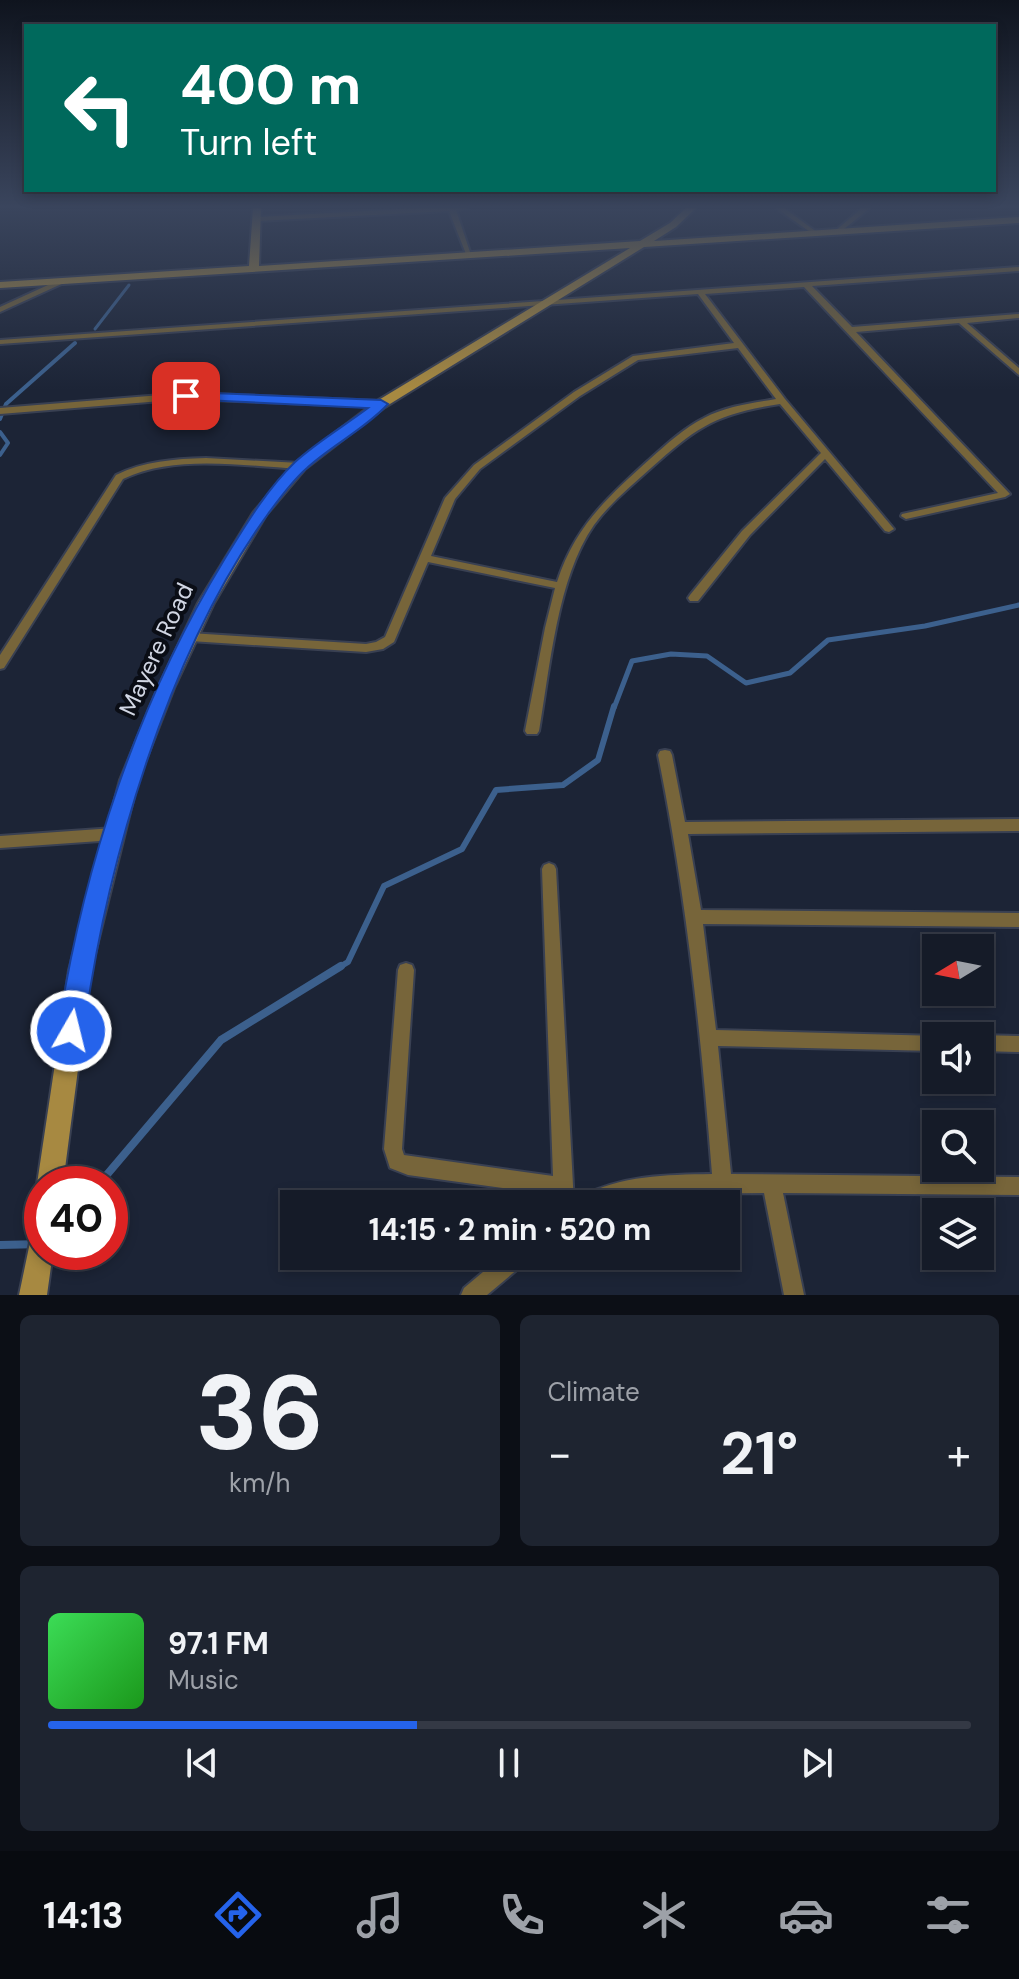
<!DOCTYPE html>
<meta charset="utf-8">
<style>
body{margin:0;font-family:"DM Sans",sans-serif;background:#1e2430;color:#f1f3f6;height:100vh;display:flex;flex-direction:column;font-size:30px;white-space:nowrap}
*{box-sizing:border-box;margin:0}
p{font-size:26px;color:#9da1a8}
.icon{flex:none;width:44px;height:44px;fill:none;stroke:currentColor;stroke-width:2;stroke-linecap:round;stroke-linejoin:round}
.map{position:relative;height:1295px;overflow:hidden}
.drawer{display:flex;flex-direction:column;gap:20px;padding:20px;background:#0c0f16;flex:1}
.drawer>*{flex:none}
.hud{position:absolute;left:24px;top:24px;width:972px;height:168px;border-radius:0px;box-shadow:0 4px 12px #0003,0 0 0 2px #343945;background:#00695c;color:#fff;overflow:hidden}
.needle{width:52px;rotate:260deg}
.controls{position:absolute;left:922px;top:934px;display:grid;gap:16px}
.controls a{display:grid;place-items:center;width:72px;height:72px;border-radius:0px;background:#151b28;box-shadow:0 4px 12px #0003,0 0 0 2px #343945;font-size:40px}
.speed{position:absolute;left:24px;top:1166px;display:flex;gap:16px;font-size:40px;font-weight:700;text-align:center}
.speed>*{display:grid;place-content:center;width:104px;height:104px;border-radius:50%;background:#151b28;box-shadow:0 4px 12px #0003,0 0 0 2px #343945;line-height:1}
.speed .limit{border:12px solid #d22;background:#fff;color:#111}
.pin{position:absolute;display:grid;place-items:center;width:68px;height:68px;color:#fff;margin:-34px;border-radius:16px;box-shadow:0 4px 12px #0006}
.me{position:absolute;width:88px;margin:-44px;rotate:8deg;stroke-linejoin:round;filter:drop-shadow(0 0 6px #0008)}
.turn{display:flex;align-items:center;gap:28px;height:168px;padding:0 24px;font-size:36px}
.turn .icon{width:104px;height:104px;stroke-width:2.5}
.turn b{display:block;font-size:56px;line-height:68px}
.big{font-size:60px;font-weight:700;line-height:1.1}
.drawer .widget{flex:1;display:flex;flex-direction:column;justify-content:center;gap:12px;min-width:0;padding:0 28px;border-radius:12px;background:#1e2430}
.drawer .dial{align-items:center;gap:0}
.dial b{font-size:104px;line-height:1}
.song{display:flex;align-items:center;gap:24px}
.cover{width:96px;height:96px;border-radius:12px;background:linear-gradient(135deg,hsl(130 70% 55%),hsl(120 70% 35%))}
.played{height:8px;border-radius:4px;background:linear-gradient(90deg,#2563eb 40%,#343945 40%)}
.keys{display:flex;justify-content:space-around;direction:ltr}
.heat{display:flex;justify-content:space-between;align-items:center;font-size:44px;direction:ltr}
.drawer .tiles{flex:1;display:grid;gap:20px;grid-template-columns:1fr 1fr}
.widget:last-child{grid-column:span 2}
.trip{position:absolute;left:280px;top:1190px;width:460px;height:80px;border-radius:0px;background:#151b28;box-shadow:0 4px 12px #0003,0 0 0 2px #343945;font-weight:700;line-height:80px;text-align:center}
.dock{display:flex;height:128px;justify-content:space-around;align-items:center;background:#080b10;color:#9da1a8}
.dock .icon{width:56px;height:56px}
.dock .active{color:#2563eb}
.dock b{font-size:36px;color:#f1f3f6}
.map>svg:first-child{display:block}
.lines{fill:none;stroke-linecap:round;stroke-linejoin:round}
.stream-far4{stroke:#3c608d;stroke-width:3}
.stream-far3{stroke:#3c608d;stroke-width:4}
.stream-far2{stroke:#3c608d;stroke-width:5}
.stream-far1{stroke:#3c608d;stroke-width:6}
.stream{stroke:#3c608d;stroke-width:8}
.street-casing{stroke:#394052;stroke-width:4}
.secondary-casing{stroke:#394052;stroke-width:4}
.street{fill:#77653a;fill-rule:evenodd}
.secondary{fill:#a78941;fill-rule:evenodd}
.route{fill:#2563eb;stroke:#184099;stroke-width:2}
.labels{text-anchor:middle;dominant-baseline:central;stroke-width:8;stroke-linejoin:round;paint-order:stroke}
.street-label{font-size:24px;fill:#d1d6e3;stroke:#0a0d15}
</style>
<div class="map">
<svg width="1019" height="1295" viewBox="0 0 1019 1295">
<rect width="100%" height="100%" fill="#1c2436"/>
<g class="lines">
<!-- stream-far4 -->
<path class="stream-far4" d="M95,329l34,-44"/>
<!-- stream-far3 -->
<g class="stream-far3">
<path d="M0,419l6,-15 69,-61"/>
<path d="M0,432l8,11 -8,12"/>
</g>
<!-- stream-far2 -->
<path class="stream-far2" d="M614,708l18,-47 39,-7 36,2 39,27 44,-10 38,-33 97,-14 94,-21"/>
<!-- stream-far1 -->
<path class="stream-far1" d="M338,968l10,-6 36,-76 78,-37 34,-59 67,-5 35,-25 16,-54"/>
<!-- stream -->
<g class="stream">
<path d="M99,1184l122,-144 120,-74"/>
<path d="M0,1245l42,-1"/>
</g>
<defs>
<g id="street">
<path d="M420,208h49l-13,2 15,45 -5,-1 -17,-43 -192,10 -3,-2 3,-2z"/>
<path d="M776,208h8l34,25 -5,1z"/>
<path d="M862,208h8l-31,25h-4v-2z"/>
<path d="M1019,267v4l-207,15 40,41 167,-13v4l-52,5 52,45v7l-60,-52 -103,9 154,162 -5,3 -99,22 -5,-3 1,-2 96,-21 -194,-206 -99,7 80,105 109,130 -5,3 -4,-1 -60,-72 -75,76 -52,66h-8l-2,-3 2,-3 52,-64 79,-78 -41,-49c-64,10 -82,22 -129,64 -20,18 -41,35 -57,57 -37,53 -44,143 -55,206l-2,3h-10l-2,-3 20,-103 10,-40 -127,-26 -34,80 -11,7 -17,3 -176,-11 -6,-4 6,-4 176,11 10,-2 9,-5 60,-139 29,-33 100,-73 59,-36 101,-13 -36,-49 -698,50v-4zM738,348l38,51c-24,4 -50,7 -72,19 -20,10 -37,26 -54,41 -42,38 -75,67 -93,123l-126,-26 24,-57 25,-30 100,-73 58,-36z"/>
<path d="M61,279l7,2 -68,31v-5z"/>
<path d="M186,393l195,8 4,3 -4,3 -195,-8 -186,15v-6z"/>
<path d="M206,458l94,5 5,3 -5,3c-55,-3 -126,-15 -177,10l-119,189 -4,1v-14l116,-180c28,-14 58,-16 90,-17z"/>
<path d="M665,750l5,1 2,4 13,67 334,-3v12l-331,3 13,76 318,3v14l-316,-3 13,106 223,6h-3v15l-218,-5 13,128 288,3v18l-236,-2 21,102h-20l-20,-102 -95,1 -34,3 -28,7h-31l3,-7c45,-22 84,-22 133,-23 -11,-141 -26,-280 -54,-419l2,-4z"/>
<path d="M114,828l5,2 2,4 -2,4 -5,2 -114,8v-12z"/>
<path d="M549,863l5,2 2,4 18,335h-20v-9l-146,-20 -18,-7 -6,-19 14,-179 2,-5 6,-2 6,2 2,5 -12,179 2,6 149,21 -11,-307 2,-4z"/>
<path d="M980,1035l39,1v16l-39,-1v-15h-3z"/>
<path d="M502,1256h26l-3,7 -38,32h-26l3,-7z"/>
</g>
<g id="secondary">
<path d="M253,208h8l-2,58 381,-25 30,-18 16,-15h10l-20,19 -22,14 365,-24v6l-375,24 -259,160 -80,62 -39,46 -52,88 -40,85 -36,92 -47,190 -28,214h-21v9l-5,-9 32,-214 51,-190 38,-92 40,-85 55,-90 42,-50 82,-62 253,-153 -630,40v-6l249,-16z"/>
<path d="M42,1224v28h11l-6,43h-28l14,-67z"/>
</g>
</defs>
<!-- street casing -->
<use href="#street" class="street-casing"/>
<!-- secondary casing -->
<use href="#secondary" class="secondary-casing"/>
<!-- street -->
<use href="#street" class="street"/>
<!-- secondary -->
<use href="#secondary" class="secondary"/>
</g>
<!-- sky -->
<linearGradient id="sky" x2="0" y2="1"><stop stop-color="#0f141e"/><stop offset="0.53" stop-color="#3a455d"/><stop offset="1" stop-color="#3a455d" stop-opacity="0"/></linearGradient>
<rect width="1019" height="390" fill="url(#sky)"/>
<!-- route -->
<path class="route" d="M186,392l195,8 7,4c-23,25 -56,41 -81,64 -15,13 -28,31 -39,46 -100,138 -162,350 -184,517l-4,9 -9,3 -9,-3 -4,-9c25,-165 79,-328 166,-471 21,-34 42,-70 71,-98 22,-20 49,-36 73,-54l-186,-9v-6z"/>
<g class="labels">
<!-- street labels -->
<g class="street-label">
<text transform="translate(156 649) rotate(-65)">Mayere Road</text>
</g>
</g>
</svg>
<div class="controls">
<a><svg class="needle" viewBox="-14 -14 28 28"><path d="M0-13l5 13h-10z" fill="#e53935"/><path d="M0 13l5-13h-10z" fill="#9da1a8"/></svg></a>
<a><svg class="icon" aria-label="sound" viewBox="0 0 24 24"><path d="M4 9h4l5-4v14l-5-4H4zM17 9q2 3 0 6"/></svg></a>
<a><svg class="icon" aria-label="search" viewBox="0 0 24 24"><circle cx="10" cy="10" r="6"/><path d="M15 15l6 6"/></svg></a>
<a><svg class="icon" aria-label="layers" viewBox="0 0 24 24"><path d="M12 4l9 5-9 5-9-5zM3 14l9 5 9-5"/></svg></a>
</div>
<div class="speed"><div class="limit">40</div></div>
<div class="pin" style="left:186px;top:396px;background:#d93025"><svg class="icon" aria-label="arrive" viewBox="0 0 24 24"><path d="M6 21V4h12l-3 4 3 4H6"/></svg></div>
<svg class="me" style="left:71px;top:1031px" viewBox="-20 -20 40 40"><circle r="17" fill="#2563eb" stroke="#fff" stroke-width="3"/><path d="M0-11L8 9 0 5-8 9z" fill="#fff"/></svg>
<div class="trip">14:15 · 2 min · 520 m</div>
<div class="hud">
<div class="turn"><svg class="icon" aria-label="left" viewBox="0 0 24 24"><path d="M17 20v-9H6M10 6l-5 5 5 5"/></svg><div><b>400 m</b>Turn left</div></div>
</div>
</div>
<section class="drawer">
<div class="tiles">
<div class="widget dial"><b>36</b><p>km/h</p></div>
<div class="widget"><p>Climate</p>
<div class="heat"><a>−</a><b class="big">21°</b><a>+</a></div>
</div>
<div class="widget">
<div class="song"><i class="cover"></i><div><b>97.1 FM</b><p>Music</p></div></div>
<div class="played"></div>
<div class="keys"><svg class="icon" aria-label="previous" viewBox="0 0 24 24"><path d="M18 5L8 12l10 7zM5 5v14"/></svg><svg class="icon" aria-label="pause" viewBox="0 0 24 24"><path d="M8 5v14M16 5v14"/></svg><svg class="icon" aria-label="next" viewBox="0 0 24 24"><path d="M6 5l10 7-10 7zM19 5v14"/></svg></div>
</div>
</div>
</section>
<nav class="dock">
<b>14:13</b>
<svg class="icon active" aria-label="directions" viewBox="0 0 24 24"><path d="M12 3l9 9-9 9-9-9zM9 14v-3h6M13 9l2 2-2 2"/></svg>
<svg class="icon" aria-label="music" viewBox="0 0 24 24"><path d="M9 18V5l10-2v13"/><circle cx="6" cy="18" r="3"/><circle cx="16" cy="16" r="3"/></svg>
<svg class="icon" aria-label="phone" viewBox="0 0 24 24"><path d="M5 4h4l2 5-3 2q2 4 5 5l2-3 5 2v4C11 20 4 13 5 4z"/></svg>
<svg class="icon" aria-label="climate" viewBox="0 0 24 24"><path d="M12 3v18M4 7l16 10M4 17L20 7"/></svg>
<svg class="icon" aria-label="car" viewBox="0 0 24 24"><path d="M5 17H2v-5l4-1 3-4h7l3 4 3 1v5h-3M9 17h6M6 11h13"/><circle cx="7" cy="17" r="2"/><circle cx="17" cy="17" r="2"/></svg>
<svg class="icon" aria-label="filters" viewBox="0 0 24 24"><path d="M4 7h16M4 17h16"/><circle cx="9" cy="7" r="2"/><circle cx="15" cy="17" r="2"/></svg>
</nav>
